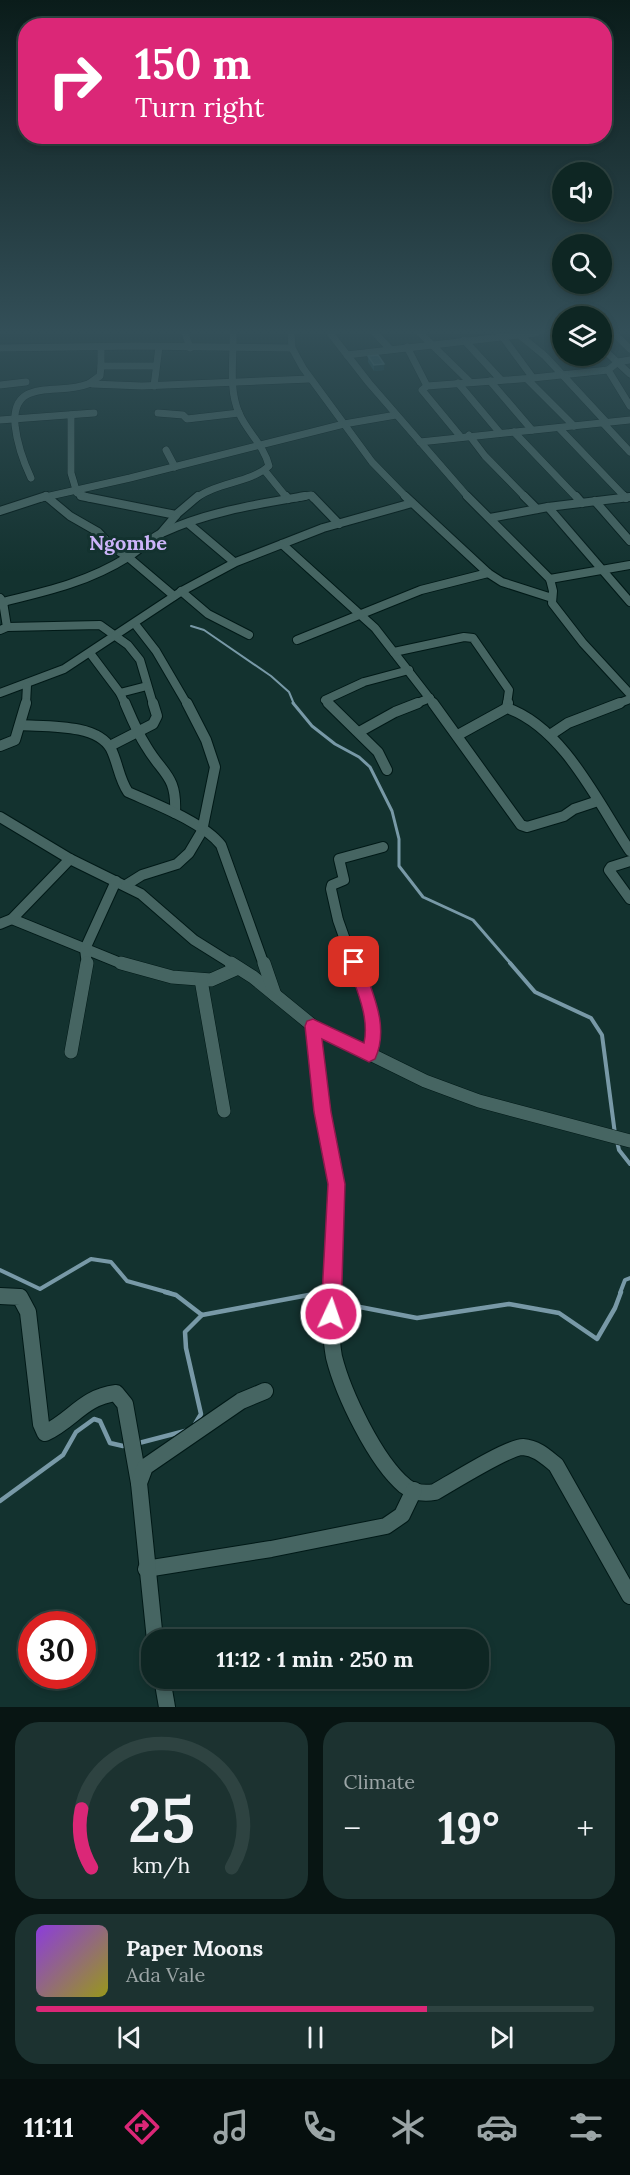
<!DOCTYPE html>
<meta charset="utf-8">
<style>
body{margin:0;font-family:Lora,serif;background:#1c3230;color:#f1f3f6;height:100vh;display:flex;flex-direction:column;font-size:22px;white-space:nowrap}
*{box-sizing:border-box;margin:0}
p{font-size:20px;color:#9ba5a6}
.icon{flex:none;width:33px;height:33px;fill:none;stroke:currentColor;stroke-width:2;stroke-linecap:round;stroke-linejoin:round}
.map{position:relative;height:1707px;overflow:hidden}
.details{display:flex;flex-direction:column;gap:15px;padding:15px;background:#081513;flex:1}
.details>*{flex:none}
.guide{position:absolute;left:18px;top:18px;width:594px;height:126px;border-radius:24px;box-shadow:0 3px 9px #0003,0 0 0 2px #2e4341;background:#db2777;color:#fff;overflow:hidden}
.controls{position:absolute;left:552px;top:162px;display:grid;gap:12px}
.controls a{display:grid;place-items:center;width:60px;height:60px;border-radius:50%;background:#0e2623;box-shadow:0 3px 9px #0003,0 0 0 2px #2e4341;font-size:30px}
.speed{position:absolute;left:18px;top:1611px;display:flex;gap:12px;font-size:30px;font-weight:700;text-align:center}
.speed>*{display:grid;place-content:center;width:78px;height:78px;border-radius:50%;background:#0e2623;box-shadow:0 3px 9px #0003,0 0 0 2px #2e4341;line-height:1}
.speed .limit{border:9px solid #d22;background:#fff;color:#111}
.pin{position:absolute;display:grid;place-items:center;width:51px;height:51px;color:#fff;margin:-26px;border-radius:12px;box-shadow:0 3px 9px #0006}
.me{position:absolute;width:66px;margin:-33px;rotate:3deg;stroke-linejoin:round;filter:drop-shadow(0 0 4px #0008)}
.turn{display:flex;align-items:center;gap:21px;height:126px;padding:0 18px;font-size:27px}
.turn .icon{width:78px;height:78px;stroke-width:2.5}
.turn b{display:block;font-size:42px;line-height:51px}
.big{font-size:45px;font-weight:700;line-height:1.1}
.details .card{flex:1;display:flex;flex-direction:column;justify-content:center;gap:9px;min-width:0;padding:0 21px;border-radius:24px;background:#1c3230}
.details .dial{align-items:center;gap:0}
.dial svg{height:156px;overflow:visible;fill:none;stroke:#2e4341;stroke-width:7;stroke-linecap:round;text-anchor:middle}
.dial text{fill:#f1f3f6;stroke:none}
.song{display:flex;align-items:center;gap:18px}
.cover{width:72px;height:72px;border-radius:9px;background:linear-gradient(135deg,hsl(270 70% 55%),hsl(60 70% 35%))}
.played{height:6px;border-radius:3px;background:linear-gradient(90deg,#db2777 70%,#2e4341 70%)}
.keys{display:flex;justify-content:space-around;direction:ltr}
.heat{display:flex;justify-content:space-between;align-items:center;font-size:33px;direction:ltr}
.details .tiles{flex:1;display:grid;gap:15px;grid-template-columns:1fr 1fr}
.card:last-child{grid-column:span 2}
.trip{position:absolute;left:141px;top:1629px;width:348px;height:60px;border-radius:24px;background:#0e2623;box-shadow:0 3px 9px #0003,0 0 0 2px #2e4341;font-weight:700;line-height:60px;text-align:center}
.tab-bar{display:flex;height:96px;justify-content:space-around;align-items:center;background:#060f0e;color:#9ba5a6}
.tab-bar .icon{width:42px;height:42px}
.tab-bar .active{color:#db2777}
.tab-bar b{font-size:27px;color:#f1f3f6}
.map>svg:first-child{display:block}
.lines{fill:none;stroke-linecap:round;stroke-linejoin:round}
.stream-far3{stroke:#7899a7;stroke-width:2}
.stream-far2{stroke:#7899a7;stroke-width:3}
.stream-far1{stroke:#7899a7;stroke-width:4}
.stream{stroke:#7899a7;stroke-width:4.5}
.minor-far4-casing{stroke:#001917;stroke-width:8}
.minor-far3-casing{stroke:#001917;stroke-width:10}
.minor-far2-casing{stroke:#001917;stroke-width:12}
.minor-far1-casing{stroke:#001917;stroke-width:14}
.minor-casing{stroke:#001917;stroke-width:18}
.minor-far4{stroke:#466562;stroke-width:7}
.minor-far3{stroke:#466562;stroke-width:8}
.minor-far2{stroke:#466562;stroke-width:10}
.minor-far1{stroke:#466562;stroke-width:13}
.minor{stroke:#466562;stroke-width:16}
.wall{fill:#23555c}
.shaded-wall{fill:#154044}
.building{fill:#36646b;stroke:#4f787e;stroke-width:1.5}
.route{fill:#db2777;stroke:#8e194d;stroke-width:1.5}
.labels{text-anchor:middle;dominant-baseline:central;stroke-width:6;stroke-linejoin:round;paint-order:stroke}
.far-district-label{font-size:20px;font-weight:bold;fill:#ccb4fa;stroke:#13322f}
</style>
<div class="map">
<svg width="630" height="1707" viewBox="0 0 630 1707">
<rect width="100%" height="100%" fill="#13322f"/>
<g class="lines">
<!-- stream-far3 -->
<path class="stream-far3" d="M191,626l13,4 67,46 18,16 5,12"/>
<!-- stream-far2 -->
<path class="stream-far2" d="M293,703l19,23 23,18 24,13 11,10 22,44 7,28v27l24,31 50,23 39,45"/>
<!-- stream-far1 -->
<g class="stream-far1">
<path d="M510,963l25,29 56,26 11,17 13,99"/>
<path d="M617,1141l2,9 11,14"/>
<path d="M0,1270l40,19 51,-30 20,3 16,19 43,12"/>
<path d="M620,1293l5,-13 5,-2"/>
</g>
<!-- stream -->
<g class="stream">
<path d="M165,1292l11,3 26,20 112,-21"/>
<path d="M339,1303l78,15 92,-14 50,9 38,26 18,-31 6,-16"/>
<path d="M195,1424l6,-10 -15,-66 -1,-16 17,-17"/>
<path d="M139,1443l46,-12"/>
<path d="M0,1501l63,-46 13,-23 18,-13 6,2 10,22 13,3"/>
</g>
<defs>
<g id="minor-far4">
<path d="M185,333l5,15"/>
<path d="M291,333l1,15 11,20 69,94 35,36"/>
<path d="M330,333l39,50 100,115"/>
<path d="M375,333l15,16"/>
<path d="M420,333l50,49"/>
<path d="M517,333l28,23 62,67"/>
<path d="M614,333l16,16"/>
<path d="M464,340l37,40"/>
<path d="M101,347v19h55"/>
<path d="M407,347l20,39"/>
<path d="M0,348l136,-2 156,2"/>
<path d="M602,348l28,26"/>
<path d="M347,355l189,-22"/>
<path d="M630,360l-12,2 -10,8 22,36"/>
<path d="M533,378l75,-8"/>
<path d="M527,379l47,47"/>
<path d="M490,381l42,49"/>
<path d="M458,383l42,50"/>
<path d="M92,384l50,2 168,-7"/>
<path d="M0,385l26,-3"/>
<path d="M154,386l5,-39"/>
<path d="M158,413l25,2 4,4 52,-6"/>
<path d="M71,415v58l6,20 12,5"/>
<path d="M0,420l94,-7"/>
<path d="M603,423l27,29"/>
<path d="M559,428l67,70"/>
<path d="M514,432l63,66"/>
<path d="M469,435l16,21 41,42"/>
<path d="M460,436l-38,-46 5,-4 106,-8 -31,-42"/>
<path d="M420,442l210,-22"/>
<path d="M166,450l9,17"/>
<path d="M265,471l22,27"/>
<path d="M31,478c-8,-17 -14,-35 -16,-53 -4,-49 45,-29 73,-41 4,-2 8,-6 12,-8l1,-10"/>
<path d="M46,496l2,2"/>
<path d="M41,498l89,-20 214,-54 52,-9"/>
<path d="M196,498c22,-16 54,-15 73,-32 -5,-21 -22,-34 -30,-53 -11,-25 -5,-54 -6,-80"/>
<path d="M296,498l15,-3 2,3"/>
<path d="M626,498l4,-1"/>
</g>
<g id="minor-far3">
<path d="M46,496l24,20 28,16 14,15 16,10 46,39"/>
<path d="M81,496l95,19"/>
<path d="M286,496l2,3"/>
<path d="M312,496l27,28"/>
<path d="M405,496l83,77 14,9 50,16"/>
<path d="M467,496l83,83 3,12 -1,12 31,40 47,51"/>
<path d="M524,496l13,13"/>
<path d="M576,496l6,7"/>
<path d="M624,496l2,2"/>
<path d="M595,501l35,40"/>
<path d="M548,507l82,95"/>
<path d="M0,511l46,-15"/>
<path d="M490,518l58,-11 82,-10"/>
<path d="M189,524l45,38"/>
<path d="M161,533l17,-20 20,-17"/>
<path d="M282,544l93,84 59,76"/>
<path d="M550,579l80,-14"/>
<path d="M181,591l27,23 41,21"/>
<path d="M0,598l3,4c45,-11 85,-20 125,-45 12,-7 22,-19 34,-24 44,-21 96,-29 143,-37"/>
<path d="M135,624l21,27 31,53"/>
<path d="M7,627l93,-2 28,20 12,15 13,44"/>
<path d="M0,630l7,-3 -4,-25"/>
<path d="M297,640l124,-50 67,-17"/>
<path d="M394,652l70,-15 9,1 36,52 -2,14"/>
<path d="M90,653l30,40 5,11"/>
<path d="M0,693l64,-24 118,-78 54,-29 87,-34 89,-25"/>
<path d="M120,693l27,-7"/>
<path d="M26,704l1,-19"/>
<path d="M329,704l-4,-4 39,-18 45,-12"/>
<path d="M415,704l15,-6"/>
<path d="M617,704l13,-5"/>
</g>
<g id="minor-far2">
<path d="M125,703c6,14 12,29 21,43 17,29 31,29 29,67"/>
<path d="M328,703l50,49 9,18"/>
<path d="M433,703l88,122 6,2 37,-11 10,-7 24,-8"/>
<path d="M507,708l1,-5"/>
<path d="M20,725c25,2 77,-2 91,24 7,14 8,30 17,43 27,12 75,30 93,53l43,120"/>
<path d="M359,732l36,-20 23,-9"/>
<path d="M458,735l49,-27c57,20 91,95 123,143"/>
<path d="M550,735l18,-12 52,-20"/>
<path d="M0,746l15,-6 11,-37"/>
<path d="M110,746l43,-22 4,-8 -4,-13"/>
<path d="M0,817l70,42 71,35 53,46 40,25"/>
<path d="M630,861l-19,6 -2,3 21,29"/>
<path d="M126,885l16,-10 35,-11 12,-11 13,-22 13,-64 -9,-27 -19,-37"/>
<path d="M12,919l113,46"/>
<path d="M0,924l12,-5 58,-60"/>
<path d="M87,965l-2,-16 31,-68"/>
<path d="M354,965l-16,-45 -7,-31 1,-4 12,-5 -5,-21 44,-12"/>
</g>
<g id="minor-far1">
<path d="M121,963l51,14 39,3 27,-12"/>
<path d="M231,963l22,14 60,49 112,55 54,20 151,40"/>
<path d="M264,963l11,32"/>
<path d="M354,963l17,48 3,21 -5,22"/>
<path d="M201,980l23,131"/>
<path d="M313,1026l9,86 14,71 -4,110"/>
<path d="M71,1052l16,-89"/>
</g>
<g id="minor">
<path d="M332,1292c-1,21 -2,44 2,65 9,36 41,104 71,129 9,7 19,8 30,6 16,-9 73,-45 88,-45 14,1 23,10 33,18l74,131"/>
<path d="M0,1296l20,1 8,15 13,112 4,9c28,-13 38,-36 71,-40l9,11 14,79"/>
<path d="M146,1569l125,-20 115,-23 16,-11 12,-25"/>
<path d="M155,1640l-16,-157 6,-16 96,-66 24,-10"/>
<path d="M162,1678l5,29"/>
</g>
</defs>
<!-- minor-far4 casing -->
<use href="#minor-far4" class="minor-far4-casing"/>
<!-- minor-far3 casing -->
<use href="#minor-far3" class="minor-far3-casing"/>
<!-- minor-far2 casing -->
<use href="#minor-far2" class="minor-far2-casing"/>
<!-- minor-far1 casing -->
<use href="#minor-far1" class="minor-far1-casing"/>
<!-- minor casing -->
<use href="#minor" class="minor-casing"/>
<!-- minor-far4 -->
<use href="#minor-far4" class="minor-far4"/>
<!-- minor-far3 -->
<use href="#minor-far3" class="minor-far3"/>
<!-- minor-far2 -->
<use href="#minor-far2" class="minor-far2"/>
<!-- minor-far1 -->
<use href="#minor-far1" class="minor-far1"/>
<!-- minor -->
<use href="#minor" class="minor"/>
</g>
<!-- wall -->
<path class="wall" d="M368,356l16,14 -10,1 -6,-9z"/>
<!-- shaded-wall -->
<path class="shaded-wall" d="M384,364v6l-10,1v-6z"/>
<!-- building -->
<path class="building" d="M378,355l6,9 -10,1 -6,-9z"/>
<!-- sky -->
<linearGradient id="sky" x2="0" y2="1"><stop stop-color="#0a1c1a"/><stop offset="0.58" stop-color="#334f58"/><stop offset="1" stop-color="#334f58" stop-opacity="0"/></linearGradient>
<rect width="630" height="572" fill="url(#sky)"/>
<!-- route -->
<path class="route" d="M354,955l5,2 3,5c10,31 28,64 13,97l-6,3 -47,-23 9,73 14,72 -4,130 -3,7 -7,3 -7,-3 -3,-7 7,-130 -14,-72 -9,-86 2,-5 6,-2 51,24c6,-27 -9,-56 -17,-81l2,-5z"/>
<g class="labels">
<!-- far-district labels -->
<g class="far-district-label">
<text x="128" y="542">Ngombe</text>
</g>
</g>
</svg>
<div class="controls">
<a><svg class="icon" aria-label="sound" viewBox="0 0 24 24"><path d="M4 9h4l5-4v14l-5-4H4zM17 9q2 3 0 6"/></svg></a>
<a><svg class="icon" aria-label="search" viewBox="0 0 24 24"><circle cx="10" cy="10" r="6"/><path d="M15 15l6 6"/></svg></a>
<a><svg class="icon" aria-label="layers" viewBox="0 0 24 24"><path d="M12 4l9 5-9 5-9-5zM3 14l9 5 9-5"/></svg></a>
</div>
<div class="speed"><div class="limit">30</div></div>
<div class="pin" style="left:354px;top:962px;background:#d93025"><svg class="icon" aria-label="arrive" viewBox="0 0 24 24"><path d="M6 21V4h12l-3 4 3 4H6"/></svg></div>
<svg class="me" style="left:331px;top:1314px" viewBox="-20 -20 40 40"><circle r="17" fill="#db2777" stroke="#fff" stroke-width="3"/><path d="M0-11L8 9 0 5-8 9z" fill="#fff"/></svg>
<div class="trip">11:12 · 1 min · 250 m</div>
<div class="guide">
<div class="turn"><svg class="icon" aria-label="right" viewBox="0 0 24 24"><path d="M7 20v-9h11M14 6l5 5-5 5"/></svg><div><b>150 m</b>Turn right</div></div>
</div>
</div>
<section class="details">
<div class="tiles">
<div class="card dial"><svg viewBox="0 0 100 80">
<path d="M14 69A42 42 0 1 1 86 69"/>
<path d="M14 69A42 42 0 0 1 9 39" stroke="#db2777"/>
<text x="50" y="56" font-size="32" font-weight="700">25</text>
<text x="50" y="72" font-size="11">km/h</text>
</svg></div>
<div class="card"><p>Climate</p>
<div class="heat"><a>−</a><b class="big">19°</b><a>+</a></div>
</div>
<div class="card">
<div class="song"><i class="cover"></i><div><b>Paper Moons</b><p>Ada Vale</p></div></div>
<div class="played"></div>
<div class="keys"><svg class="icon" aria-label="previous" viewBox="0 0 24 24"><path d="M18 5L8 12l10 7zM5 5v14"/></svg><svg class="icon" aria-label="pause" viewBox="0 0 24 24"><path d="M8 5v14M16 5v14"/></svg><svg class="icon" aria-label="next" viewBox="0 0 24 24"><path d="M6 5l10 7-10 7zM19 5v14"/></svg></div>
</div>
</div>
</section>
<nav class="tab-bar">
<b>11:11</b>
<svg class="icon active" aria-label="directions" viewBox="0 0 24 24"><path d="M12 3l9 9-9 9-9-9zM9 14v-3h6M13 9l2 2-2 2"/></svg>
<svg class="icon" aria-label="music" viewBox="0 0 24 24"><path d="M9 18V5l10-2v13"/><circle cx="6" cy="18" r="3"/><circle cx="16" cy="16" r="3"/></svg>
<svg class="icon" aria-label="phone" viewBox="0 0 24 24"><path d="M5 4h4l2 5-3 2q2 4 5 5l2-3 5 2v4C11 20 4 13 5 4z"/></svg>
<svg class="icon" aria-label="climate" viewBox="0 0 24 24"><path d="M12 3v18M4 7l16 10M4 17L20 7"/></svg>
<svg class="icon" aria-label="car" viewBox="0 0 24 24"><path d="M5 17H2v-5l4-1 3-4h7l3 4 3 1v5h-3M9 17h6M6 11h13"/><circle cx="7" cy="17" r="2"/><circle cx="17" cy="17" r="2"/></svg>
<svg class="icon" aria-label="filters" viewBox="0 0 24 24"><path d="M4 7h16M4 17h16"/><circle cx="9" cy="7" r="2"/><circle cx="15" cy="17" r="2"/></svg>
</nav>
